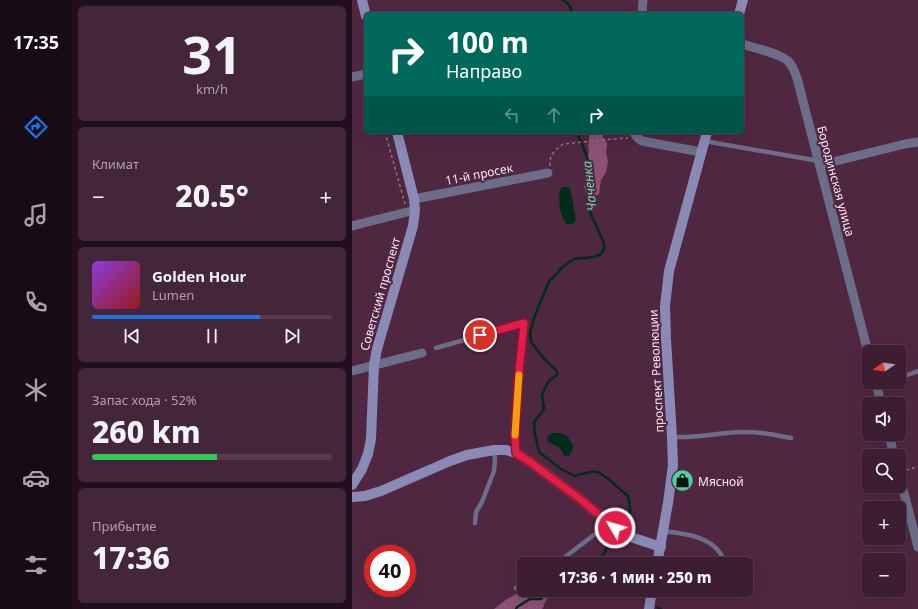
<!DOCTYPE html>
<html lang="ru">
<meta charset="utf-8">
<style>
body{margin:0;font-family:"Noto Sans",sans-serif;background:#432639;color:#f1f3f6;height:100vh;display:flex;flex-direction:column;font-size:15px;white-space:nowrap}
*{box-sizing:border-box;margin:0}
p{font-size:13px;color:#aca2ab}
.icon{flex:none;width:22px;height:22px;fill:none;stroke:currentColor;stroke-width:2;stroke-linecap:round;stroke-linejoin:round}
.map{position:relative;flex:1;overflow:hidden}
.side{display:flex;flex-direction:column;gap:6px;padding:6px;background:#21101b;width:280px}
.side>*{flex:none}
.banner{position:absolute;left:12px;top:12px;width:380px;height:122px;border-radius:6px;box-shadow:0 4px 16px #0002,0 0 0 1px #553b4d;background:#00695c;color:#fff;overflow:hidden}
.needle{width:26px;rotate:257deg}
.buttons{position:absolute;left:510px;top:345px;display:grid;gap:8px}
.buttons a{display:grid;place-items:center;width:44px;height:44px;border-radius:6px;background:#3c1d31;box-shadow:0 4px 16px #0002,0 0 0 1px #553b4d;font-size:20px}
.speed{position:absolute;left:12px;top:545px;display:flex;gap:8px;font-size:20px;font-weight:700;text-align:center}
.speed>*{display:grid;place-content:center;width:52px;height:52px;border-radius:50%;background:#3c1d31;box-shadow:0 4px 16px #0002,0 0 0 1px #553b4d;line-height:1}
.speed .limit{border:6px solid #d22;background:#fff;color:#111}
.pin{position:absolute;display:grid;place-items:center;width:34px;height:34px;color:#fff;margin:-17px;border:2px solid #fff;border-radius:50%;box-shadow:0 1px 4px #0007}
.me{position:absolute;width:44px;margin:-22px;rotate:308deg;stroke-linejoin:round;filter:drop-shadow(0 0 3px #0008)}
.turn{display:flex;align-items:center;gap:14px;height:84px;padding:0 16px;font-size:18px}
.turn .icon{width:52px;height:52px;stroke-width:2.5}
.turn b{display:block;font-size:28px;line-height:34px}
.lanes{display:flex;align-items:center;height:38px;padding:0 16px;background:#0003;justify-content:center;gap:20px;direction:ltr}
.lanes .off{opacity:.35}
.big{font-size:30px;font-weight:800;line-height:1.1}
.side .tile{flex:1;display:flex;flex-direction:column;justify-content:center;gap:6px;min-width:0;padding:0 14px;border-radius:6px;background:#432639}
.side .dial{align-items:center;gap:0}
.dial b{font-size:52px;line-height:1}
.song{display:flex;align-items:center;gap:12px}
.cover{width:48px;height:48px;border-radius:6px;background:linear-gradient(135deg,hsl(270 70% 55%),hsl(0 70% 35%))}
.played{height:4px;border-radius:2px;background:linear-gradient(90deg,#1a73e8 70%,#553b4d 70%)}
.keys{display:flex;justify-content:space-around;direction:ltr}
.heat{display:flex;justify-content:space-between;align-items:center;font-size:22px;direction:ltr}
.charge{height:6px;border-radius:3px;background:linear-gradient(90deg,#34c759 52%,#553b4d 0)}
.trip{position:absolute;left:165px;top:557px;width:236px;height:40px;border-radius:6px;background:#3c1d31;box-shadow:0 4px 16px #0002,0 0 0 1px #553b4d;font-weight:800;line-height:40px;text-align:center}
main{display:flex;flex:1;min-height:0}
.tab-bar{display:flex;flex-direction:column;width:72px;justify-content:space-around;align-items:center;background:#180c14;color:#aca2ab}
.tab-bar .icon{width:28px;height:28px}
.tab-bar .selected{color:#1a73e8}
.tab-bar b{font-size:18px;color:#f1f3f6}
.map>svg:first-child{display:block}
.forest{fill:#8c5076}
.water{fill:#002c1b}
.lines{fill:none;stroke-linecap:round;stroke-linejoin:round}
.stream{stroke:#002c1b;stroke-width:2.5}
.path{stroke:#947388;stroke-width:1.5;stroke-dasharray:3 3;stroke-linecap:butt}
.lane{stroke:#6c6e89;stroke-width:4.5}
.street{stroke:#6c6e89;stroke-width:9}
.secondary{stroke:#898bb6;stroke-width:10}
.route-casing{stroke:#92132f;stroke-width:10}
.route{stroke:#e11d48;stroke-width:7}
.slow{stroke:#f59e0b;stroke-width:7}
.labels{text-anchor:middle;dominant-baseline:central;stroke-width:4;stroke-linejoin:round;paint-order:stroke}
.street-label{font-size:12px;fill:#fce6f3;stroke:#502741}
.poi-label{font-size:12px;fill:#fce6f3;stroke:#502741;text-anchor:start}
.water-label{font-size:13px;font-style:italic;fill:#6bd8a7;stroke:#502741}
</style>
<main>
<nav class="tab-bar">
<b>17:35</b>
<svg class="icon selected" aria-label="directions" viewBox="0 0 24 24"><path d="M12 3l9 9-9 9-9-9zM9 14v-3h6M13 9l2 2-2 2"/></svg>
<svg class="icon" aria-label="music" viewBox="0 0 24 24"><path d="M9 18V5l10-2v13"/><circle cx="6" cy="18" r="3"/><circle cx="16" cy="16" r="3"/></svg>
<svg class="icon" aria-label="phone" viewBox="0 0 24 24"><path d="M5 4h4l2 5-3 2q2 4 5 5l2-3 5 2v4C11 20 4 13 5 4z"/></svg>
<svg class="icon" aria-label="climate" viewBox="0 0 24 24"><path d="M12 3v18M4 7l16 10M4 17L20 7"/></svg>
<svg class="icon" aria-label="car" viewBox="0 0 24 24"><path d="M5 17H2v-5l4-1 3-4h7l3 4 3 1v5h-3M9 17h6M6 11h13"/><circle cx="7" cy="17" r="2"/><circle cx="17" cy="17" r="2"/></svg>
<svg class="icon" aria-label="filters" viewBox="0 0 24 24"><path d="M4 7h16M4 17h16"/><circle cx="9" cy="7" r="2"/><circle cx="15" cy="17" r="2"/></svg>
</nav>
<section class="side">
<div class="tile dial"><b>31</b><p>km/h</p></div>
<div class="tile"><p>Климат</p>
<div class="heat"><a>−</a><b class="big">20.5°</b><a>+</a></div>
</div>
<div class="tile">
<div class="song"><i class="cover"></i><div><b>Golden Hour</b><p>Lumen</p></div></div>
<div class="played"></div>
<div class="keys"><svg class="icon" aria-label="previous" viewBox="0 0 24 24"><path d="M18 5L8 12l10 7zM5 5v14"/></svg><svg class="icon" aria-label="pause" viewBox="0 0 24 24"><path d="M8 5v14M16 5v14"/></svg><svg class="icon" aria-label="next" viewBox="0 0 24 24"><path d="M6 5l10 7-10 7zM19 5v14"/></svg></div>
</div>
<div class="tile"><p>Запас хода · 52%</p><b class="big">260 km</b><div class="charge"></div></div>
<div class="tile"><p>Прибытие</p><b class="big">17:36</b></div>
</section>
<div class="map">
<svg width="566" height="609" viewBox="0 0 566 609">
<rect width="100%" height="100%" fill="#502741"/>
<!-- forest -->
<g class="forest">
<path d="M238,132h12l1,6 2,1 2,5 -1,8 2,10 -2,10 -5,8 -2,14 -5,4h-4l-2,-1 -2,-3 -2,-8 2,-2 -2,-10 5,-22 -1,-6z"/>
<path d="M172,590h27l-9,19h-48l13,-10z"/>
</g>
<!-- water -->
<g class="water">
<path d="M211,187c2,0 5,0 7,2 1,2 5,27 6,31l-3,4h-7c-6,-9 -9,-26 -5,-36z"/>
<path d="M200,433h8l7,3 6,9 -1,6 -3,5h-4l-6,-9 -11,-5 -1,-6z"/>
</g>
<g class="lines">
<!-- stream -->
<g class="stream">
<path d="M211,0c5,3 9,8 9,14"/>
<path d="M226,132l1,6 3,6 6,16v19l2,33 14,31v6l-4,6 -7,2 -19,2 -13,9 -4,6 -8,7 -15,37 -4,15 1,9 15,19 11,10v4l-7,5 -3,4 -5,11 2,14 -10,13 1,13 4,17 22,17 14,7c6,-2 15,-5 22,-4 8,2 24,19 31,24 3,13 4,21 -5,32"/>
<path d="M244,564l9,-12 6,-15 6,-5"/>
<path d="M306,608l3,1"/>
<path d="M164,609l1,-2 13,-8h11l9,-9"/>
</g>
<!-- path -->
<g class="path">
<path d="M33,132l20,72"/>
<path d="M198,166c-1,-11 5,-16 13,-22l50,-5 15,-1"/>
<path d="M554,470l12,-3"/>
</g>
<!-- lane -->
<g class="lane">
<path d="M352,141l115,20"/>
<path d="M84,348l88,-25 -6,59 -3,54 1,17"/>
<path d="M547,378l19,-7"/>
<path d="M525,386l10,-4"/>
<path d="M320,437c24,1 46,-4 69,-5 17,-1 34,3 50,6"/>
<path d="M123,523l1,-11 6,-10 12,-31 1,-12 -1,-9"/>
<path d="M311,531c20,3 45,4 57,22 2,3 4,7 6,11"/>
<path d="M204,564l43,-33 8,-9"/>
<path d="M164,588l8,-5"/>
</g>
<!-- street -->
<g class="street">
<path d="M290,14l1,-14"/>
<path d="M390,44c12,4 37,9 46,17 5,5 7,11 9,17l72,278"/>
<path d="M0,77l14,-3"/>
<path d="M283,132c0,5 3,7 7,9l59,11"/>
<path d="M468,165l85,-21 13,-2"/>
<path d="M62,199l134,-26"/>
<path d="M0,226l63,-16"/>
<path d="M0,371l70,-18"/>
<path d="M524,382l5,22"/>
<path d="M537,434l5,22"/>
<path d="M547,474l19,73"/>
</g>
<!-- secondary -->
<g class="secondary">
<path d="M10,0l4,16"/>
<path d="M387,14l4,-14"/>
<path d="M0,485l10,-16 6,-15 3,-15 3,-74 3,-16 36,-123 2,-16 -1,-11 -17,-67"/>
<path d="M0,497l13,-1 16,-5 69,-30 17,-6 27,-5h12l10,3 14,9 50,37 35,29 19,10 27,9"/>
<path d="M305,564l11,-61 5,-38 -1,-28 -6,-98 -1,-33 4,-35 38,-139"/>
<path d="M297,609l3,-19"/>
</g>
</g>
<g class="lines">
<defs>
<path id="route" d="M128,335l44,-12 -6,59 -3,54 1,17 14,9 50,37 35,29"/>
</defs>
<!-- route casing -->
<use href="#route" class="route-casing"/>
<!-- route -->
<use href="#route" class="route"/>
<!-- slow -->
<path class="slow" d="M163,435l4,-60"/>
</g>
<!-- icons -->
<defs>
<symbol id="shop-disc" viewBox="-11 -11 22 22"><circle r="9.5" fill="#4bd49b" stroke="#502741"/><path d="M-5-2.5h2.3a2.7 3.5 0 0 1 5.4 0H5L5.5 6h-11ZM-1.5-2.5h3a1.5 2.3 0 0 0-3 0Z" fill="#111"/></symbol>
</defs>
<g fill-rule="evenodd">
<use href="#shop-disc" x="318" y="468" width="25" height="25"/>
</g>
<g class="labels">
<!-- street labels -->
<g class="street-label">
<text transform="translate(127 174) rotate(-11)">11-й просек</text>
<text transform="translate(484 181) rotate(75)">Бородинская улица</text>
<text transform="translate(28 294) rotate(-74)">Советский проспект</text>
<text transform="translate(304 371) rotate(-93)">проспект Революции</text>
</g>
<!-- poi labels -->
<g class="poi-label">
<text x="346" y="481">Мясной</text>
</g>
<!-- water labels -->
<g class="water-label">
<text transform="translate(237 186) rotate(-96)">Чаченка</text>
</g>
</g>
</svg>
<div class="buttons">
<a><svg class="needle" viewBox="-14 -14 28 28"><path d="M0-13l5 13h-10z" fill="#e53935"/><path d="M0 13l5-13h-10z" fill="#aca2ab"/></svg></a>
<a><svg class="icon" aria-label="sound" viewBox="0 0 24 24"><path d="M4 9h4l5-4v14l-5-4H4zM17 9q2 3 0 6"/></svg></a>
<a><svg class="icon" aria-label="search" viewBox="0 0 24 24"><circle cx="10" cy="10" r="6"/><path d="M15 15l6 6"/></svg></a>
<a>+</a>
<a>−</a>
</div>
<div class="speed"><div class="limit">40</div></div>
<div class="pin" style="left:128px;top:335px;background:#d93025"><svg class="icon" aria-label="arrive" viewBox="0 0 24 24"><path d="M6 21V4h12l-3 4 3 4H6"/></svg></div>
<svg class="me" style="left:263px;top:528px" viewBox="-20 -20 40 40"><circle r="17" fill="#e11d48" stroke="#fff" stroke-width="3"/><path d="M0-11L8 9 0 5-8 9z" fill="#fff"/></svg>
<div class="trip">17:36 · 1 мин · 250 m</div>
<div class="banner">
<div class="turn"><svg class="icon" aria-label="right" viewBox="0 0 24 24"><path d="M7 20v-9h11M14 6l5 5-5 5"/></svg><div><b>100 m</b>Направо</div></div>
<div class="lanes"><svg class="icon off" aria-label="left" viewBox="0 0 24 24"><path d="M17 20v-9H6M10 6l-5 5 5 5"/></svg><svg class="icon off" aria-label="ahead" viewBox="0 0 24 24"><path d="M12 20V5M6 11l6-6 6 6"/></svg><svg class="icon" aria-label="right" viewBox="0 0 24 24"><path d="M7 20v-9h11M14 6l5 5-5 5"/></svg></div>
</div>
</div>
</main>
